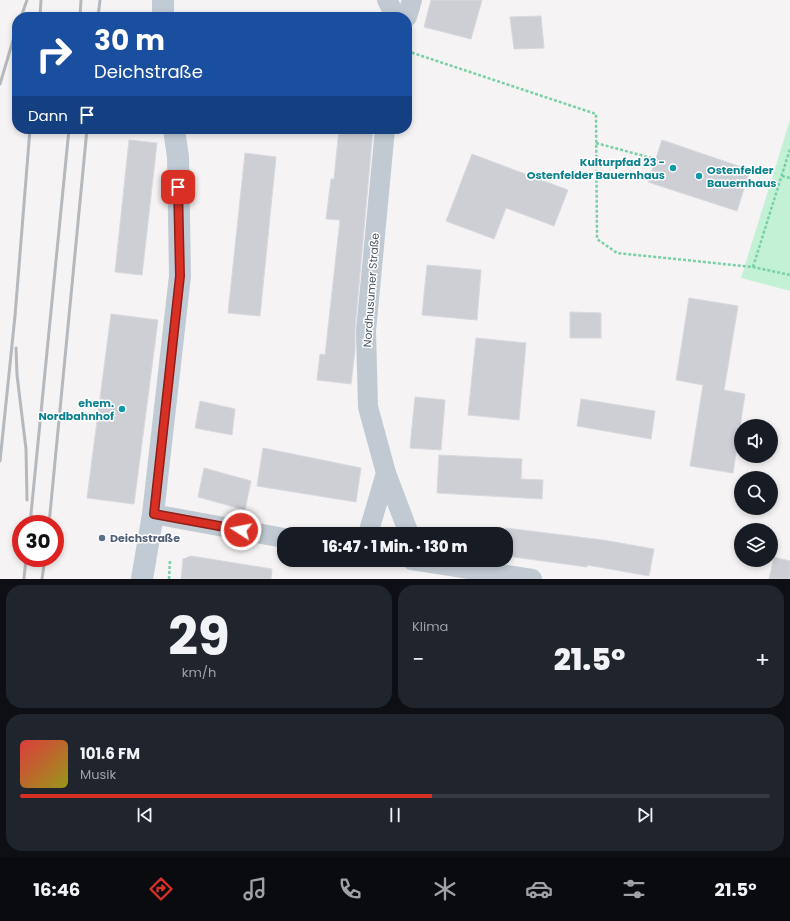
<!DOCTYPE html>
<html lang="de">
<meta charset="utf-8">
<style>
body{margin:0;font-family:Poppins,sans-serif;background:#20242c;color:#f1f3f6;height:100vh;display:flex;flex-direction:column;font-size:15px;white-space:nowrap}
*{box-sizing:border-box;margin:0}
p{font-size:13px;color:#9ea1a6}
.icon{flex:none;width:22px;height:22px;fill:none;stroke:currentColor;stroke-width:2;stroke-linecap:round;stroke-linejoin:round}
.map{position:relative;height:579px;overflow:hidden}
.sheet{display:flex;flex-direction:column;gap:6px;padding:6px;background:#0d0f14;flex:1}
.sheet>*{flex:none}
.guide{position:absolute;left:12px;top:12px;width:400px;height:122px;border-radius:16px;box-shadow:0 2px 6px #0003;background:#1a4fa0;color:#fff;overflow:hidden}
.tools{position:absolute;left:734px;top:419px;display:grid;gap:8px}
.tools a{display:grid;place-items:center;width:44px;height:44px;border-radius:50%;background:#171b24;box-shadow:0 2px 6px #0003;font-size:20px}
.speed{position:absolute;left:12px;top:515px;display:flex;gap:8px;font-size:20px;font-weight:700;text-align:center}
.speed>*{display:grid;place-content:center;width:52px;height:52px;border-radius:50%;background:#171b24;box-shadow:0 2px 6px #0003;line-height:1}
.speed .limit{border:6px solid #d22;background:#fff;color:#111}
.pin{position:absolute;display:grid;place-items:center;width:34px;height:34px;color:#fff;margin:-17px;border-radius:8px;box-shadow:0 2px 6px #0006}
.me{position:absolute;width:44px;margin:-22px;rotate:281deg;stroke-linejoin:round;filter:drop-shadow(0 0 3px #0008)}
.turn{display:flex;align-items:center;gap:14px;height:84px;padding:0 16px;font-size:18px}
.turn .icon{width:52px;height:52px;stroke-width:2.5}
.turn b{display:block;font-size:28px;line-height:34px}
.then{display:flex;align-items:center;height:38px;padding:0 16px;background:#0003;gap:8px;font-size:15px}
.big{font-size:30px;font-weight:800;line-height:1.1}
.sheet .tile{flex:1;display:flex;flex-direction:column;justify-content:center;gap:6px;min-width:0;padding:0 14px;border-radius:16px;background:#20242c}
.sheet .dial{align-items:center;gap:0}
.dial b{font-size:52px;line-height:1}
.song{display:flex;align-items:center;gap:12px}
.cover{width:48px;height:48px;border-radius:6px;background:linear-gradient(135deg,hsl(0 70% 55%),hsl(60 70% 35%))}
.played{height:4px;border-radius:2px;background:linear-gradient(90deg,#d93025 55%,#363941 55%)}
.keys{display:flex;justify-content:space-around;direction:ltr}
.heat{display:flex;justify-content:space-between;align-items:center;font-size:22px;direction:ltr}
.sheet .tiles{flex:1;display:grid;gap:6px;grid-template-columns:1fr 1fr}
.tile:last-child{grid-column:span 2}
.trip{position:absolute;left:277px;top:527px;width:236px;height:40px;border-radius:16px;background:#171b24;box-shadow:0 2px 6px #0003;font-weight:800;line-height:40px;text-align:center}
.tab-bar{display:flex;height:64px;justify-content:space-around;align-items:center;background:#090b0e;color:#9ea1a6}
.tab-bar .icon{width:28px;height:28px}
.tab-bar .on{color:#d93025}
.tab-bar b{font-size:18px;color:#f1f3f6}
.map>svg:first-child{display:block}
.green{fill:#c3f1d5}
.building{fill:#cdcfd5;stroke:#d7d9de}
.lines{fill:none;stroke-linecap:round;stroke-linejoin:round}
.path{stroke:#7ad0a6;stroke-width:2.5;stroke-dasharray:3 2;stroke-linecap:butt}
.street{stroke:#c1cad2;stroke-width:20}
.secondary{stroke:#c1cbd6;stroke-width:22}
.rail{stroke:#b5b8bd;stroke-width:3}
.route-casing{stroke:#8d1f18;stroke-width:10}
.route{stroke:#d93025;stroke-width:7}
.culture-dot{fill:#0f9aa8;stroke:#fff;stroke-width:1.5}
.service-dot{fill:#5c6f8a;stroke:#fff;stroke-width:1.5}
.labels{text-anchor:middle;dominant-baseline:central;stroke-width:3;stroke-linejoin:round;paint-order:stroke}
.culture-label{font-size:11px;font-weight:bold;fill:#0d838f;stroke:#fff;text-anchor:end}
.street-label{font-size:11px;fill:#4a5661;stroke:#fff}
.service-label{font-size:11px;font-weight:bold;fill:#4e5e75;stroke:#fff;text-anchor:start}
</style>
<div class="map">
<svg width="790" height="579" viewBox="0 0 790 579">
<rect width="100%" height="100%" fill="#f5f3f3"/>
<!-- green -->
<path class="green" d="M790,120v171l-49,-13z"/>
<!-- building -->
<g class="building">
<path d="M431,0h51l-11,39 -47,-12z"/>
<path d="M541,16l3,32 -30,1 -4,-32z"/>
<path d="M339,129h34l-18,201v21l-4,33 -34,-4 3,-26 5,1 15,-135 -14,-1 5,-40h3z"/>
<path d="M129,140l28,3 -15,132 -27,-3z"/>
<path d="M662,140l88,30 -13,41 -89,-29z"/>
<path d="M245,153l31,4 -16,159 -32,-3z"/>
<path d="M472,154l96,36 -14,36 -48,-18 -12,31 -48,-18z"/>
<path d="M427,265l54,5 -4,50 -55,-5z"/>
<path d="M689,298l49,8 -14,84 21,4 -12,79 -43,-7 13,-81 -27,-5z"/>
<path d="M570,312l31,1v25h-31z"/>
<path d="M111,314l47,6 -24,184 -47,-6z"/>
<path d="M476,338l50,5 -7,77 -51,-5z"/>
<path d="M415,397l30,3 -4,50 -31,-2z"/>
<path d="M581,399l74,12 -4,28 -74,-13z"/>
<path d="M200,401l35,8 -3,26 -37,-7z"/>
<path d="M263,448l98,20 -5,34 -99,-16z"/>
<path d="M439,455l83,4 -1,20 22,1 -1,19 -105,-6z"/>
<path d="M204,468l47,13 -6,29 -47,-13z"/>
<path d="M506,528l97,12 51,9 -5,27 -62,-11v2l-81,-11z"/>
<path d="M191,556l81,13 -1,10h-90l2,-20z"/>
<path d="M774,557l16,4v18h-21z"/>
</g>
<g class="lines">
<!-- path -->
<g class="path">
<path d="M407,51l189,63 1,125 20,14 136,14 37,8"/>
<path d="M596,143l59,16"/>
<path d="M782,176l8,2"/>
<path d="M753,267l37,-118"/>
<path d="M169,579l1,-19"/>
</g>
<!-- street -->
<g class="street">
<path d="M387,0l9,17"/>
<path d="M407,17l5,-17"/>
<path d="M386,473l23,61"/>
<path d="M153,514l131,24"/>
<path d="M368,534l18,-61 -18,-66 -2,-76 19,-202"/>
<path d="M412,560l120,19"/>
</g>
<!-- secondary -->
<g class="secondary">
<path d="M163,17v-17"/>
<path d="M142,579l11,-65 27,-238 -2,-119 -4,-28"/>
</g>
<!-- rail -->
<g class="rail">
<path d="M21,17l6,-17"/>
<path d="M40,17l1,-17"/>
<path d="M80,17l1,-17"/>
<path d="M98,17l2,-17"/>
<path d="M0,84l17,-57"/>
<path d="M16,348l1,27 9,74 1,51"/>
<path d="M0,461l15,-145 15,-187"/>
<path d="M30,524l39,-395"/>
<path d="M49,524l38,-395"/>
<path d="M24,579l2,-21"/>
<path d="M42,579l3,-21"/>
</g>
</g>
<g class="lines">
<defs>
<path id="route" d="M178,187l2,89 -26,238 87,16"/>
</defs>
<!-- route casing -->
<use href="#route" class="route-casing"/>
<!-- route -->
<use href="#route" class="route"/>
</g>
<!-- markers -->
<g class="culture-dot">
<circle cx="673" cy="168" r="4"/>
<circle cx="699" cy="176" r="4"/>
<circle cx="122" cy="409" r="4"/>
</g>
<circle class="service-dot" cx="102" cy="538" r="4"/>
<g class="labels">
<!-- culture labels -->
<g class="culture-label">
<text x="665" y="162">Kulturpfad 23 -<tspan x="665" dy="13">Ostenfelder Bauernhaus</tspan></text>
<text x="707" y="170" text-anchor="start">Ostenfelder<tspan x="707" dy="13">Bauernhaus</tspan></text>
<text x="114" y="403">ehem.<tspan x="114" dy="13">Nordbahnhof</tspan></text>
</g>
<!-- street labels -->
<g class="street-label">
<text transform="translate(371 290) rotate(-86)">Nordhusumer Straße</text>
</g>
<!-- service labels -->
<g class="service-label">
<text x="110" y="538">Deichstraße</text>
</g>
</g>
</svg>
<div class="tools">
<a><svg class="icon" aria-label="sound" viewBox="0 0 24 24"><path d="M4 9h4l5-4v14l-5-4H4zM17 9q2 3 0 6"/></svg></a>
<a><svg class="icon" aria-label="search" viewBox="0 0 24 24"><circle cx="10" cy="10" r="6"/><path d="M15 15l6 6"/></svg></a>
<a><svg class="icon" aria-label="layers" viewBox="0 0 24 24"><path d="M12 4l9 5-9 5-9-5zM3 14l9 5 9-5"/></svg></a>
</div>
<div class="speed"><div class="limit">30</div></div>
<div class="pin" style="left:178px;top:187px;background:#d93025"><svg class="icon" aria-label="arrive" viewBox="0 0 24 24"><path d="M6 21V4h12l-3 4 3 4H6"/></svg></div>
<svg class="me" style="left:241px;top:530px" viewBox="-20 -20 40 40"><circle r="17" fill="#d93025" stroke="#fff" stroke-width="3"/><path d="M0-11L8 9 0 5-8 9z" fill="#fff"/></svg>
<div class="trip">16:47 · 1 Min. · 130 m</div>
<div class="guide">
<div class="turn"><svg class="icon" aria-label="right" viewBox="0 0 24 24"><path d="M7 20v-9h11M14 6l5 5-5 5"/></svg><div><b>30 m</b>Deichstraße</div></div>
<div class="then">Dann<svg class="icon" aria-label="arrive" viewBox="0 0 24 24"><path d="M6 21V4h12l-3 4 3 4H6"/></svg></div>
</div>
</div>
<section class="sheet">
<div class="tiles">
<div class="tile dial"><b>29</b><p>km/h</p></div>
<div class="tile"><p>Klima</p>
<div class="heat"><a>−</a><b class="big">21.5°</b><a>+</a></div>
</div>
<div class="tile">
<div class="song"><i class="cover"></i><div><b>101.6 FM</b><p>Musik</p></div></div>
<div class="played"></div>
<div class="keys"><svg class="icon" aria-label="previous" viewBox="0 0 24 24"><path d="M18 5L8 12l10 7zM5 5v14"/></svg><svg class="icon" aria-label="pause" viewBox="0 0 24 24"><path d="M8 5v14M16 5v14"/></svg><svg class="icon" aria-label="next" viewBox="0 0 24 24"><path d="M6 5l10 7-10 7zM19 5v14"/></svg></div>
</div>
</div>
</section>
<nav class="tab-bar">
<b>16:46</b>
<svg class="icon on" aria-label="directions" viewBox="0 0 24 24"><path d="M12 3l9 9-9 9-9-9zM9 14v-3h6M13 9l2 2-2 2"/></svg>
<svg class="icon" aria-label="music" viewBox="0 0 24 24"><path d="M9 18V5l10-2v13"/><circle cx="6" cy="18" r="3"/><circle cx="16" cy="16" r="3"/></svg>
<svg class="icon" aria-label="phone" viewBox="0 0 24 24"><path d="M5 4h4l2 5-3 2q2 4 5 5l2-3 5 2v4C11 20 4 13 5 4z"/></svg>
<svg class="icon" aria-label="climate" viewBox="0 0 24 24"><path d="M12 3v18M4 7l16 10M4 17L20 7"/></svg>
<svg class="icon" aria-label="car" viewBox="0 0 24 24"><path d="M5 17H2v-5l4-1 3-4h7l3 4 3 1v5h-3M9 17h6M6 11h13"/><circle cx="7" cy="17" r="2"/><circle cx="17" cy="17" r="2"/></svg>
<svg class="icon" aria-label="filters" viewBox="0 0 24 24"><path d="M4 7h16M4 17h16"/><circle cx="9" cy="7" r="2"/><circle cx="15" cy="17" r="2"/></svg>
<b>21.5°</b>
</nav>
